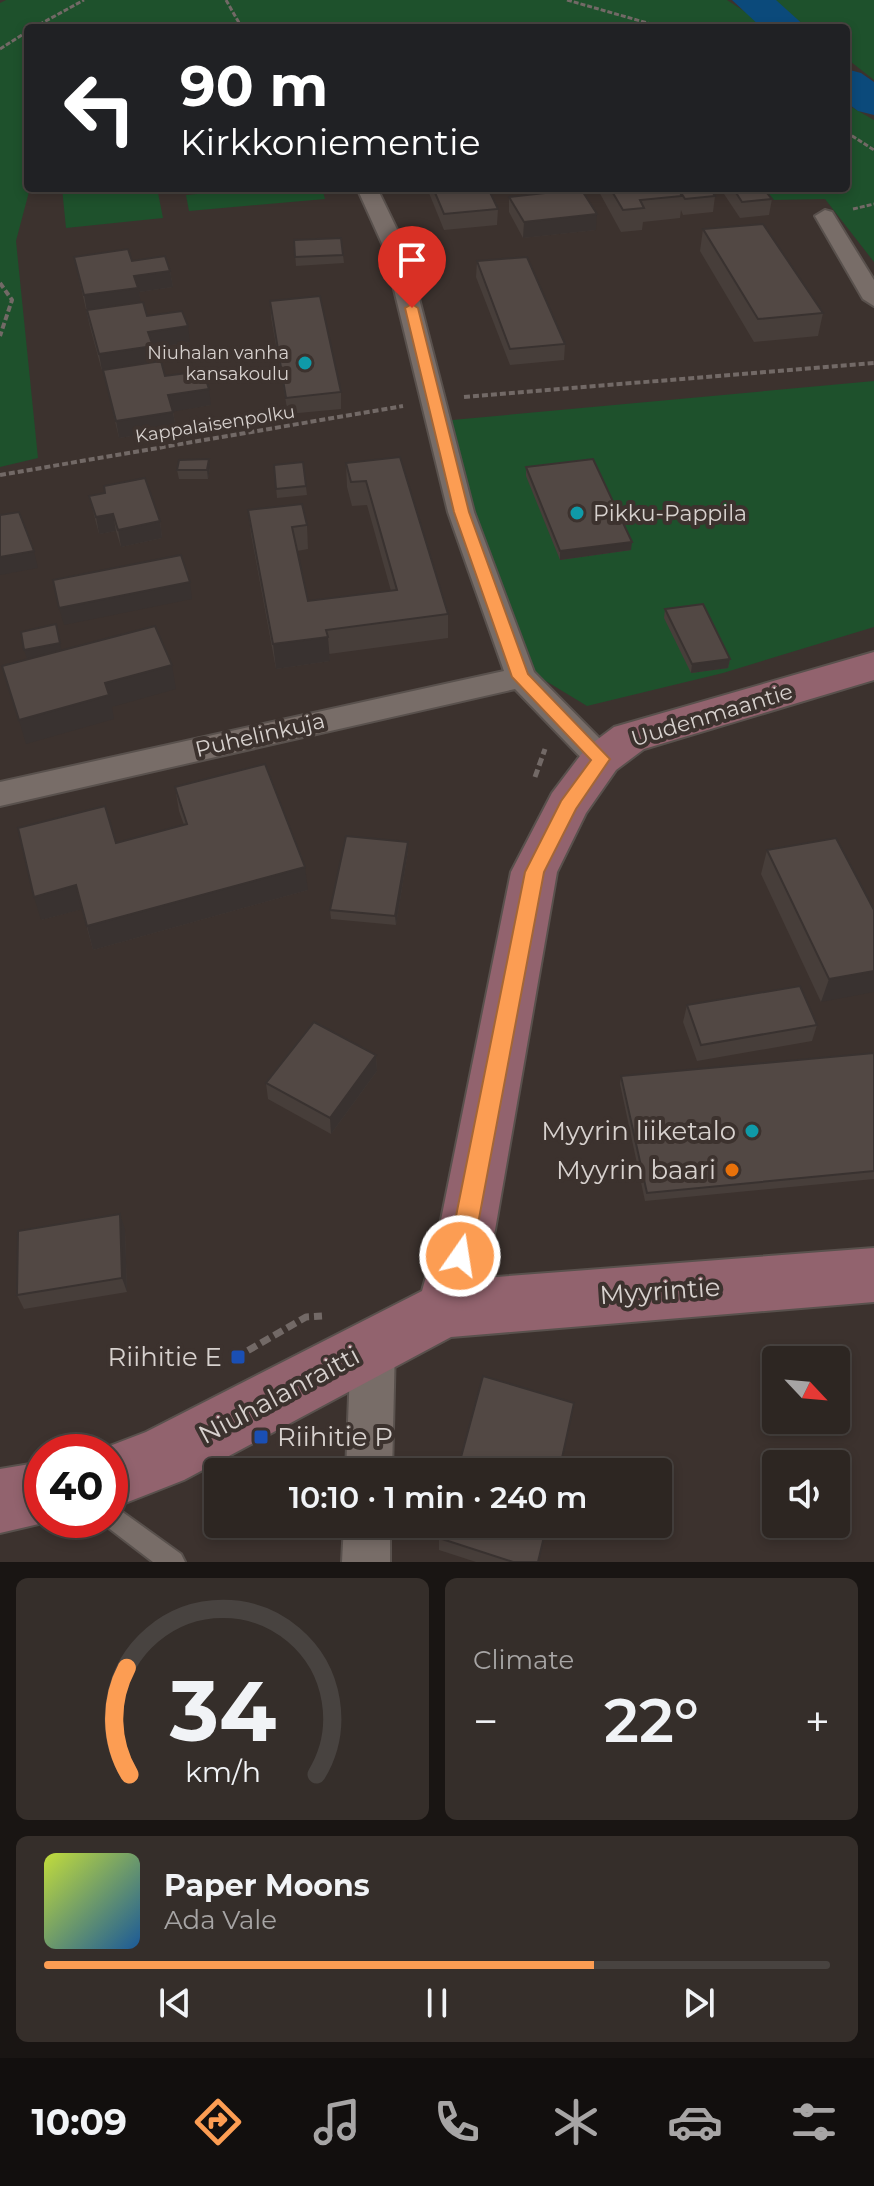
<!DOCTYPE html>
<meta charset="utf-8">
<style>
body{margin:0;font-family:Montserrat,sans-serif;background:#352e2a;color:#f1f3f6;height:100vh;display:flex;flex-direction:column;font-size:30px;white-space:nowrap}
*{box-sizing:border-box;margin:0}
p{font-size:26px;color:#a7a5a5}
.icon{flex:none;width:44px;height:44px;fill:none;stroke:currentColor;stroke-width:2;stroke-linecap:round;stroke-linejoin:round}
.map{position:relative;height:1562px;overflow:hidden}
.side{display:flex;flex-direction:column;gap:16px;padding:16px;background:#191513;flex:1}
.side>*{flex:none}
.hud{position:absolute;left:24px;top:24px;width:826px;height:168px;border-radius:8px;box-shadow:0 4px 12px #0003,0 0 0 2px #484340;background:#202124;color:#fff;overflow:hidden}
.needle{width:52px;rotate:116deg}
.fabs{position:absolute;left:762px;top:1346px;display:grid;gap:16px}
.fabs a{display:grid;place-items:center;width:88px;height:88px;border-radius:8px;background:#2d2622;box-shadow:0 4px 12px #0003,0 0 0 2px #484340;font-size:40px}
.speed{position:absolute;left:24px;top:1434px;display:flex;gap:16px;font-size:40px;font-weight:700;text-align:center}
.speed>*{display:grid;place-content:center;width:104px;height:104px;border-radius:50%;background:#2d2622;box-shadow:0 4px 12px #0003,0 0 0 2px #484340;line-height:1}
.speed .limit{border:12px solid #d22;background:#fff;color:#111}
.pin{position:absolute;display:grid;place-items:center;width:68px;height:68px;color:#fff;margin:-82px -34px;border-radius:50% 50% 50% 0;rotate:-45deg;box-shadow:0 0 8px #0007}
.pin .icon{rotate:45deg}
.me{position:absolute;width:88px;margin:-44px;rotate:13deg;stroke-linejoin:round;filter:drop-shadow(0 0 6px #0008)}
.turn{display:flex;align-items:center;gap:28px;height:168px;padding:0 24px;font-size:36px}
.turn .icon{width:104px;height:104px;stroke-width:2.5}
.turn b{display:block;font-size:56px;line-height:68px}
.big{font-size:60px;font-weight:600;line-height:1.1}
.side .tile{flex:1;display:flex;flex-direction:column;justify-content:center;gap:12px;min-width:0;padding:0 28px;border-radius:12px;background:#352e2a}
.side .dial{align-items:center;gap:0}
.dial svg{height:208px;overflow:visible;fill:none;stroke:#484340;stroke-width:7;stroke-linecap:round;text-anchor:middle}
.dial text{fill:#f1f3f6;stroke:none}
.song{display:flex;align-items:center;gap:24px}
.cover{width:96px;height:96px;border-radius:12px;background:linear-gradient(135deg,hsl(70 70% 55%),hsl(210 70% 35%))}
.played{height:8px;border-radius:4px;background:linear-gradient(90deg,#fc9d53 70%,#484340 70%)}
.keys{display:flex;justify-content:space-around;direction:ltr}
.heat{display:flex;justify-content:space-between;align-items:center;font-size:44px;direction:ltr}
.side .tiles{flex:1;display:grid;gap:16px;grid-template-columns:1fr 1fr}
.tile:last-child{grid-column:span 2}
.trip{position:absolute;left:204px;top:1458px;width:468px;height:80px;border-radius:8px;background:#2d2622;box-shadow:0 4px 12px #0003,0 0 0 2px #484340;font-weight:600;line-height:80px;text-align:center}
.tabs{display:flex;height:128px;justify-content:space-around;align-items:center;background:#120f0e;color:#a7a5a5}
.tabs .icon{width:56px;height:56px}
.tabs .active{color:#fc9d53}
.tabs b{font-size:36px;color:#f1f3f6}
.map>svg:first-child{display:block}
.green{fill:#1e512c}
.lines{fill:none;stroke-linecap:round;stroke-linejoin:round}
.river{fill:#0b4a7b;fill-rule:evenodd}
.lane-casing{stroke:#59514d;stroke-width:4}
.street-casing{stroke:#59514d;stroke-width:4}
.secondary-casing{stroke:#59514d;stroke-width:4}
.path-far3{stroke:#726966;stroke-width:3;stroke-dasharray:5 2;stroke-linecap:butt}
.path-far2{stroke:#726966;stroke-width:4;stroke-dasharray:6 3;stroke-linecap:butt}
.path-far1{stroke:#726966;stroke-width:5;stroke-dasharray:8 4;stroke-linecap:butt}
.path{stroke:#726966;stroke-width:7;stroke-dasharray:10 5;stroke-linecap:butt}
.lane{fill:#786d68;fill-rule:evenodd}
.street{fill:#786d68;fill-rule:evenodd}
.secondary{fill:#92636e;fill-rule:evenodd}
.wall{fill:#473e3a}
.shaded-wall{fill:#393230}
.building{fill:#524844;stroke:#393230;stroke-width:2}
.route{fill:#fc9d53;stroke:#a46636;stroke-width:2}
.culture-dot{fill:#0f9aa8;stroke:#3c322e;stroke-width:3}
.food-dot{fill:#e8710a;stroke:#3c322e;stroke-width:3}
.transit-dot{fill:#1a4fb4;stroke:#3c322e;stroke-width:3}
.labels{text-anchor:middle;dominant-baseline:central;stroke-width:8;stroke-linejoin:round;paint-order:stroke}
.far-poi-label{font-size:18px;fill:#d7d1ce;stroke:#3c322e;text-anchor:end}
.far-street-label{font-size:18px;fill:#d7d1ce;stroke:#3c322e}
.poi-label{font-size:22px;fill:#d7d1ce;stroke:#3c322e;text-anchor:start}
.street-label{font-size:22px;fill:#d7d1ce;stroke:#3c322e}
.near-poi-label{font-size:26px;fill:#d7d1ce;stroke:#3c322e;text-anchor:end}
.near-street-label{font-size:26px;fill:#d7d1ce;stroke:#3c322e}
</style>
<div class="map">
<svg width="874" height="1562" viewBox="0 0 874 1562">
<rect width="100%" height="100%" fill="#3c322e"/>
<!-- green -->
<g class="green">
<path d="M6,0h721l43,28h-742l2,160 -14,53 22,217 -38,9v-464z"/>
<path d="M772,0h102v80l-28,-22v-30h-38z"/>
<path d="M846,104l28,16v142l-49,-63 -57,1 -10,-12h88z"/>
<path d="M62,188h95l6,30 -97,10z"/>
<path d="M207,188h115l3,11 -136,12 -3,-16 22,-2z"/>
<path d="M874,381v246l-151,46 -136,33 -56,-34 -26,-82 -35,-81 -18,-89z"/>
</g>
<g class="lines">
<!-- river -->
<g class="river">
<path d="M732,0h44l31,28h-45z"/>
<path d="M846,69l15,4 13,9v33l-16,-4 -12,-9z"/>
</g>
<defs>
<path id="lane" d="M110,1503l71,51 4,8h-32l-51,-39 -2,-3h10z"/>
<g id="street">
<path d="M357,188h20l29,60 68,264 60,160 78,79 5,8 -5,8 -11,3 -11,-3 -75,-78 -515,117v-24l504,-111 -56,-159 -64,-264z"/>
<path d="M825,210l7,2 42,68v26l-11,-7 -48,-83z"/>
<path d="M373,1324l15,6 7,15 -3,127h-46l5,-127 7,-15z"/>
<path d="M344,1524h46v38h-48z"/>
</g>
<g id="secondary">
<path d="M874,652v28l-230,69 -28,21 -30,43 -29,59 -62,358 -12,48 391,-30v54l-423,35 -267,143 -74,29v-57h-16l52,-20 276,-141 17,-61 72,-358 41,-79 34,-45 28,-21z"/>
<path d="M42,1462v58h14l-56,13v-64z"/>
</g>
</defs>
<!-- lane casing -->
<use href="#lane" class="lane-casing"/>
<!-- street casing -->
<use href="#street" class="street-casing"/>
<!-- secondary casing -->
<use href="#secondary" class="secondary-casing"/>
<!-- path-far3 -->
<g class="path-far3">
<path d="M226,0l16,28"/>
<path d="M567,0l98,28"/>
<path d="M33,28l51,-28"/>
<path d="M0,49l28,-18"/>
<path d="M846,132l28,18"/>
<path d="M853,209l21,-5"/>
</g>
<!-- path-far2 -->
<g class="path-far2">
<path d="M0,283l12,17 -12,36"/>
<path d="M464,397l410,-34"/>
<path d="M0,475l403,-69"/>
</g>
<!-- path-far1 -->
<path class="path-far1" d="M535,777l10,-28"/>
<!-- path -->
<g class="path">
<path d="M235,1358l71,-41 16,-1"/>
<path d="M56,1445l21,-6"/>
</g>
<!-- lane -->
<use href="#lane" class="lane"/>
<!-- street -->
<use href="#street" class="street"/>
<!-- secondary -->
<use href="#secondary" class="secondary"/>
</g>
<!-- wall -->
<g class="wall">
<path d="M427,188h61l10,21 -1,16 -53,5z"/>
<path d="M597,188h113l5,8 -2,16 -30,3 -2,-5 -1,8 -37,4 -1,8 -21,2z"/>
<path d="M720,188h43l9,11 -3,16 -29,3z"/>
<path d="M509,197l87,33 -73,8 -14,-26z"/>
<path d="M703,229l120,84 -5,23 -64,6 -54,-91z"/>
<path d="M294,240l49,15 1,8 -48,3z"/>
<path d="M74,257l58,4 38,10 3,16 -34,5 1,10 7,14 43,26 -37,6 3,14 9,14 46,29 -38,6 3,18 -57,9 -16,-68 -1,1 -12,-44z"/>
<path d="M477,261l88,83 -1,16 -54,5 -34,-88z"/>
<path d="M270,301l71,91v17l-53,5 -17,-97z"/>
<path d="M400,457l48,157v24l-119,16 1,7 -54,8 -25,-135 -3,-24 59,15 1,24 -11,2 11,50 83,-10 -24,-86 -15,1 -5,-19 -1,-24z"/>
<path d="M303,462l4,33 -30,3 -3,-33z"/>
<path d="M526,467l105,83 -71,10 -34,-84z"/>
<path d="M210,468l-2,11h-29l-2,-9z"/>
<path d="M89,496l71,25 2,17 -41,9 -5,-16 -17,3z"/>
<path d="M665,609l65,50 -2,9 -37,5 -27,-55z"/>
<path d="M175,787l133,103 -215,60 -11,-41 -41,11 75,-77 68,-18 -5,-14z"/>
<path d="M767,850l107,60 -53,92 -60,-128z"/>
<path d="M408,851l-12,74 -65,-6 -1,-9z"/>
<path d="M687,1005l130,20 -5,16 -115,20 -14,-39z"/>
<path d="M874,1053v126l-229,22 -25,-117 1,-8z"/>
<path d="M376,1055l1,16 -46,63 -63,-35 -2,-16z"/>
<path d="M125,1229l2,63 -103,17 -7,-14z"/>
<path d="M439,1538l100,24h-63l-37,-12z"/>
</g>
<!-- shaded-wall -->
<g class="shaded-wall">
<path d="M597,214l-1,16 -73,8 1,-16z"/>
<path d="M170,271l3,16 -34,5 2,12 -54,8 -3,-17 50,-19z"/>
<path d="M188,326l2,16 -37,6 3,14 -54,9 -3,-17 49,-22z"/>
<path d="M209,389l2,16 -40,7 -3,-17z"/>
<path d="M173,412l3,17 -57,9 -3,-17z"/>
<path d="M209,459l1,9 -2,11 -1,-9z"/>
<path d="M113,514l3,17 -17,3 -3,-17z"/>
<path d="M160,521l2,17 -41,9 -3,-17z"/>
<path d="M632,542l-1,8 -71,10v-9z"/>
<path d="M34,551l4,17 -38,7v-18z"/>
<path d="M190,582l2,17 -128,26 -5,-17z"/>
<path d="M56,624l6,28 -35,7 -3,-9z"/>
<path d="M328,637l2,24 -54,8 -3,-25z"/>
<path d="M730,659l-2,9 -37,5 1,-9z"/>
<path d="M172,665l4,24 -64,18 2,12 -88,25 -7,-24 86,-37z"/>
<path d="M408,842v9l-12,74 -1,-9z"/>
<path d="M305,867l3,23 -215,60 -6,-24z"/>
<path d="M76,885l7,24 -42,11 -7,-23z"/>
<path d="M874,971v21l-53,10 8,-23z"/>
<path d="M376,1055l1,16 -46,63 -1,-16z"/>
<path d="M120,1214l5,15 2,63 -5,-14z"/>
</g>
<!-- building -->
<g class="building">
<path d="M433,188h55l10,21 -54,5z"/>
<path d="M610,188h67l5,8 -42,4 4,8 -21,2z"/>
<path d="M678,188h32l5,8 -30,3z"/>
<path d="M733,188h30l9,11 -30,3z"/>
<path d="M581,189l16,25 -73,8 -15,-25z"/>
<path d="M763,224l60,89 -65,6 -55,-90z"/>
<path d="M341,238l2,17 -48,2 -1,-17z"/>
<path d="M128,249l4,12 33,-5 5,15 -36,5 4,12 -54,7 -10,-38z"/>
<path d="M527,257l38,87 -55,5 -33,-88z"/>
<path d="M320,296l21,96 -55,6 -16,-97z"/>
<path d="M143,302l4,14 35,-5 6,15 -40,6 5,14 -54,8 -12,-44z"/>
<path d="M161,361l4,15 38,-5 6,18 -41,6 5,17 -57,9 -13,-51z"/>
<path d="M400,457l48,157 -122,16 2,7 -55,7 -25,-134 54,-6 5,21 -15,2 16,74 89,-11 -31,-109 -15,1 -5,-19z"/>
<path d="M209,459l-2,11h-30l2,-10z"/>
<path d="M593,459l39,83 -72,9 -34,-84z"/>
<path d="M303,462l3,24 -30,3 -2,-24z"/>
<path d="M145,478l15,43 -42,9 -5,-16 -17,3 -7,-21 16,-3 -1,-7z"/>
<path d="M19,512l15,39 -34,6v-42z"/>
<path d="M181,555l9,27 -131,26 -6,-28z"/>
<path d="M703,604l27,55 -38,5 -27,-55z"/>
<path d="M56,624l4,19 -36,7 -3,-18z"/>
<path d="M155,626l17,39 -67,18 4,12 -90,25 -17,-54z"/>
<path d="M265,764l40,103 -218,59 -11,-41 -42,12 -16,-69 87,-22 11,37 71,-19 -12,-37z"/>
<path d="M346,836l62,6 -13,74 -65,-6z"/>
<path d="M836,838l38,72v61l-45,8 -62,-129z"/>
<path d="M800,986l17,39 -116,20 -14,-40z"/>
<path d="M314,1022l62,33 -46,63 -64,-35z"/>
<path d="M874,1053v118l-227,22 -26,-117z"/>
<path d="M120,1214l2,64 -105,17 1,-64z"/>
<path d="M483,1376l91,27 -15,69h-102z"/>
<path d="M443,1524h104l-9,38h-25l-74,-24z"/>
</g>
<!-- route -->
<path class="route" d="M412,304l6,4 51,204 59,162 82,85 -34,50 -32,63 -72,384 -4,8 -8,3 -9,-3 -3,-8 77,-384 36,-71 30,-41 -79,-83 -58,-165 -49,-204z"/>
<!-- markers -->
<g class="culture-dot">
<circle cx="305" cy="363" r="8"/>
<circle cx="577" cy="513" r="8"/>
<circle cx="752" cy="1131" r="8"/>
</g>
<circle class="food-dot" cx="732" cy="1170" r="8"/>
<g class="transit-dot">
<rect x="230" y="1349" width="16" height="16" rx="4"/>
<rect x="253" y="1429" width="16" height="16" rx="4"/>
</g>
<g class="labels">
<!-- far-poi labels -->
<g class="far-poi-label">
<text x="289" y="353">Niuhalan vanha<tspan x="289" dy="21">kansakoulu</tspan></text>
</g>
<!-- far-street labels -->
<g class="far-street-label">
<text transform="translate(215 424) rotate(-9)">Kappalaisenpolku</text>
</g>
<!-- poi labels -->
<g class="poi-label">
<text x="593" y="513">Pikku-Pappila</text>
</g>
<!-- street labels -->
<g class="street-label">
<text transform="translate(712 715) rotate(-17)">Uudenmaantie</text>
<text transform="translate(260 735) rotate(-13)">Puhelinkuja</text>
</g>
<!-- near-poi labels -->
<g class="near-poi-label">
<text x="736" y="1131">Myyrin liiketalo</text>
<text x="716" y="1170">Myyrin baari</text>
<text x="222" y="1357">Riihitie E</text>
<text x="277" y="1437" text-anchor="start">Riihitie P</text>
</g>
<!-- near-street labels -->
<g class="near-street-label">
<text transform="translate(660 1291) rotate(-4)">Myyrintie</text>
<text transform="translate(279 1395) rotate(-28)">Niuhalanraitti</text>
</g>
</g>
</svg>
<div class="fabs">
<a><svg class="needle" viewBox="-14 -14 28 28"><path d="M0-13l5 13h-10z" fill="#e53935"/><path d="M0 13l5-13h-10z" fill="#a7a5a5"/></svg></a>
<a><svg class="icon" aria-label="sound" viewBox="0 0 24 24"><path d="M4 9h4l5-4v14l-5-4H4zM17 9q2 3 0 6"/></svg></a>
</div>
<div class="speed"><div class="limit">40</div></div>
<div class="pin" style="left:412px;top:308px;background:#d93025"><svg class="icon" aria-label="arrive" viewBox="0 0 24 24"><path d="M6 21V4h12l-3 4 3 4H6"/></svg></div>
<svg class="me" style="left:460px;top:1256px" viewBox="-20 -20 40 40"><circle r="17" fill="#fc9d53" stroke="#fff" stroke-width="3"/><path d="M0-11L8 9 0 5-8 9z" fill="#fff"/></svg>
<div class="trip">10:10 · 1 min · 240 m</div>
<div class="hud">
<div class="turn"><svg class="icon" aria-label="left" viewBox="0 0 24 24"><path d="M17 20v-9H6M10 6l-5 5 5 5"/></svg><div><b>90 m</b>Kirkkoniementie</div></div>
</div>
</div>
<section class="side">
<div class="tiles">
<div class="tile dial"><svg viewBox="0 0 100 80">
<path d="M14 69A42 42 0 1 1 86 69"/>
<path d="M14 69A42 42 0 0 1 13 28" stroke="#fc9d53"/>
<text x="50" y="56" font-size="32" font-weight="700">34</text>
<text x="50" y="72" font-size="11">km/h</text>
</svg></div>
<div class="tile"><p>Climate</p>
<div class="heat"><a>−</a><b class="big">22°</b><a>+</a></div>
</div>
<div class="tile">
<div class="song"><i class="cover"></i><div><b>Paper Moons</b><p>Ada Vale</p></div></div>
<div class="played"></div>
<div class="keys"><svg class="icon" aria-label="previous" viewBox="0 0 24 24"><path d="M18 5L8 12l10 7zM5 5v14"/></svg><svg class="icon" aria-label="pause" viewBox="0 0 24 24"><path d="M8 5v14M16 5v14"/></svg><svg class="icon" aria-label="next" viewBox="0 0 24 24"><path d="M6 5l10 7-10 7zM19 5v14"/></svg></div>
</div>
</div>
</section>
<nav class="tabs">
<b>10:09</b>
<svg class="icon active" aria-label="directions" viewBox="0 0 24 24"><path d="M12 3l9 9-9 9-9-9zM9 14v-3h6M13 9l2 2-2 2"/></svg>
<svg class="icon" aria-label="music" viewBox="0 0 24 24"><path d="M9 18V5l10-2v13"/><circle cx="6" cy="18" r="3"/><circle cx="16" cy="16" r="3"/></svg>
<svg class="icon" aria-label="phone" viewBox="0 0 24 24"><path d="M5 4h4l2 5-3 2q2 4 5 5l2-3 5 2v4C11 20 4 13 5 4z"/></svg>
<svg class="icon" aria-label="climate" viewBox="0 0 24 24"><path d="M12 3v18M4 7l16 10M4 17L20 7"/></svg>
<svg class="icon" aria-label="car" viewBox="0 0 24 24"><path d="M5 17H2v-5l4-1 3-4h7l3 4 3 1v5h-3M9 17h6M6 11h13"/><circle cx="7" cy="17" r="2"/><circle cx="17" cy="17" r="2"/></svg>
<svg class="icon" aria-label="filters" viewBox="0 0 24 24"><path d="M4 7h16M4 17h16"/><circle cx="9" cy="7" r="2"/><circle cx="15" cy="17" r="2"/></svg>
</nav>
